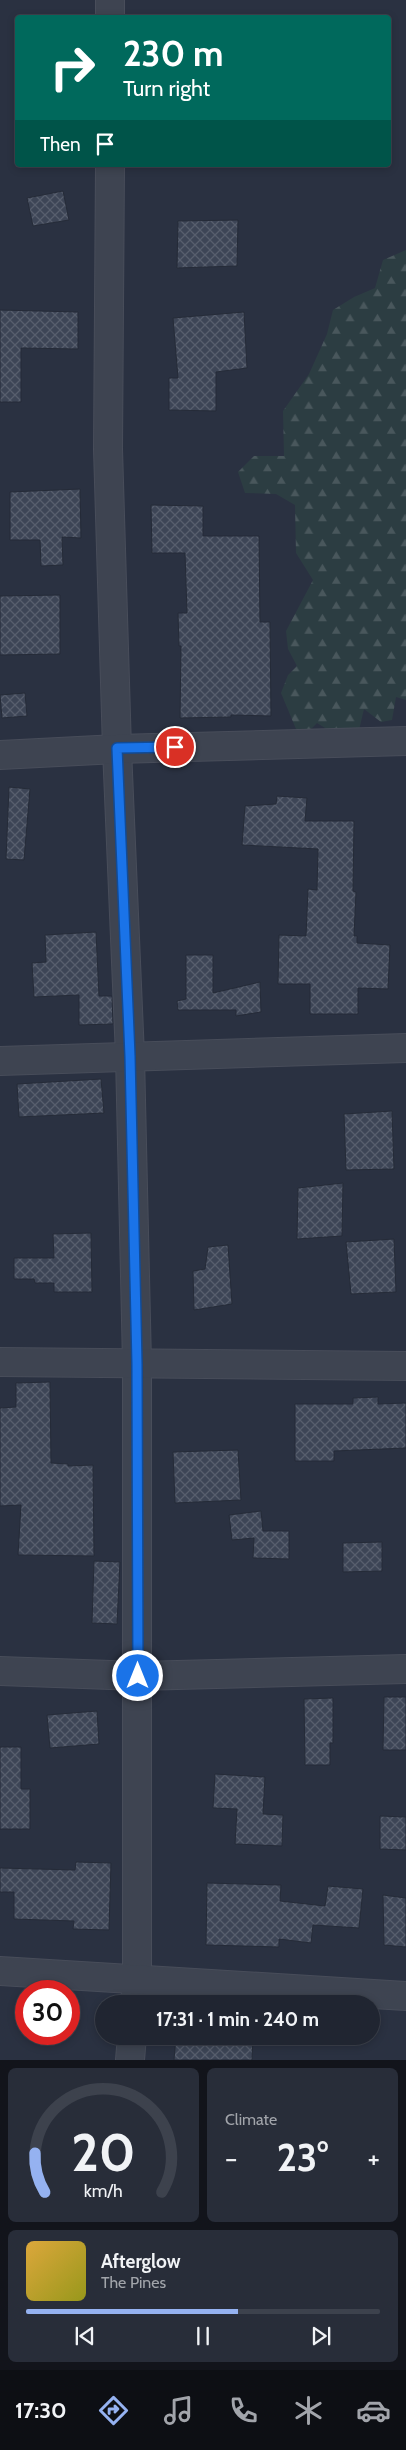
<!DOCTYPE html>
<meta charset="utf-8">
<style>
body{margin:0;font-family:Cabin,sans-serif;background:#282d39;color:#f1f3f6;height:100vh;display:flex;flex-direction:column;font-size:19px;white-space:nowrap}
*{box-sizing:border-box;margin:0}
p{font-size:16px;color:#a2a5ab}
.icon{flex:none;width:28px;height:28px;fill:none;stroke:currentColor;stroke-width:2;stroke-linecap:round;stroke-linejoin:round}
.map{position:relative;height:2060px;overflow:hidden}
.panel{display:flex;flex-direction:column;gap:8px;padding:8px;background:#12141b;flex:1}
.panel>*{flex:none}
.banner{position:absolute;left:15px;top:15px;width:376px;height:152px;border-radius:5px;box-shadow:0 2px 8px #0003,0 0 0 1px #3d424d;background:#00695c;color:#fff;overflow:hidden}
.speed{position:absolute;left:15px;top:1980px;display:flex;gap:10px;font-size:25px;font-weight:700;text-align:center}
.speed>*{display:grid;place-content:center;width:65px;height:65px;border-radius:50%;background:#202531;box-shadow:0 2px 8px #0003,0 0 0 1px #3d424d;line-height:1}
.speed .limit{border:8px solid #d22;background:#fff;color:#111}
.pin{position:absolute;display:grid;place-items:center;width:42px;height:42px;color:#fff;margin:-21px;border:2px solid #fff;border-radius:50%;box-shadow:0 1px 5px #0007}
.me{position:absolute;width:55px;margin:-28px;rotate:0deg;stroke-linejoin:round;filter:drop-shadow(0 0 4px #0008)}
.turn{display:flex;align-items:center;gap:18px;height:105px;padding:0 25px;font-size:22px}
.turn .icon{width:65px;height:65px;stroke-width:2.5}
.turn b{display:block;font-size:35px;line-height:42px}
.then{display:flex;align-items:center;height:48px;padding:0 25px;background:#0003;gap:10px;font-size:19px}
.big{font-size:38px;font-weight:700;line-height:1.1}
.panel .widget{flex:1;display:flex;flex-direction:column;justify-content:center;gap:8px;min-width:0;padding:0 18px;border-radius:8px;background:#282d39}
.panel .dial{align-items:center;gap:0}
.dial svg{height:130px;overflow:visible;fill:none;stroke:#3d424d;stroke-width:7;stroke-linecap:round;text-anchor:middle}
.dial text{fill:#f1f3f6;stroke:none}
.song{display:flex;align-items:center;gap:15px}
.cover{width:60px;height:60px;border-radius:8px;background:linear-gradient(135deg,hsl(40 70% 55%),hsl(60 70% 35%))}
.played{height:5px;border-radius:2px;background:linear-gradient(90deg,#95b2f1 60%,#3d424d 60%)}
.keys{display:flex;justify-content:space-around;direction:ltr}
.heat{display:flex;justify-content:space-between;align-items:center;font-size:28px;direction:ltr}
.panel .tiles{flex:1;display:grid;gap:8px;grid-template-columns:1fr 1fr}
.widget:last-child{grid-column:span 2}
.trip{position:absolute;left:95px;top:1995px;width:285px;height:50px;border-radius:25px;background:#202531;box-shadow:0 2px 8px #0003,0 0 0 1px #3d424d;font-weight:700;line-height:50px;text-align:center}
.tab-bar{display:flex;height:80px;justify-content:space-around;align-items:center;background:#0d0f14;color:#a2a5ab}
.tab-bar .icon{width:35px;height:35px}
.tab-bar .current{color:#95b2f1}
.tab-bar b{font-size:22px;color:#f1f3f6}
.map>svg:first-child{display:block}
.forest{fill:url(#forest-firs)}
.building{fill:url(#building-cross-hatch);stroke:#252b38}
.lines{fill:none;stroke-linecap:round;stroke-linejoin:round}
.minor-casing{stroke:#484d5a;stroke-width:30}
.minor{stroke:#3e4451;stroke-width:28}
.route-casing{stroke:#114b97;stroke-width:12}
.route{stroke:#1a73e8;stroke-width:9}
</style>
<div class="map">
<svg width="406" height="2060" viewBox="0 0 406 2060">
<defs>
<pattern id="forest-firs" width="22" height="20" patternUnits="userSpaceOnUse" patternTransform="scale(1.25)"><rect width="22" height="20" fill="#2c3d42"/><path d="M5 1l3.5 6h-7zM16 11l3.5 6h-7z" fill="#49575c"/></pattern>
<pattern id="building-cross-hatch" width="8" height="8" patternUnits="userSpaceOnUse" patternTransform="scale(1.25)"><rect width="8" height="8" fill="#3d4556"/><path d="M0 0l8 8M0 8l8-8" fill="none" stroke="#575e6d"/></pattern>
</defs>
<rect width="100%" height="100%" fill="#2a3141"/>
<!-- forest -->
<path class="forest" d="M406,250v450l-10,-3 -4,23 -11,2 -17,-13 -5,21 -26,3 -16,-10 -11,11 -10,-5 -15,-36 7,-18 9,-9 -9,-17 -2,-18 27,-51 -17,-27 -1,-48 -19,-11 -31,-1 -7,-21 16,-16h30l-1,-45 26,-37 18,-40 6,-24 21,-13 21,-9 8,-28z"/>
<!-- building -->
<g class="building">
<path d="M63,191l6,29 -36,6 -6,-28z"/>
<path d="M238,220l-1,46 -60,2 1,-47z"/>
<path d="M0,310l78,2v37l-57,-1v54h-21z"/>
<path d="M244,312l3,56 -31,4v39l-47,-1v-32h9l-5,-60z"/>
<path d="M80,489l1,49 -19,-1 1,28 -22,1 -1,-26h-30v-48z"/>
<path d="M151,505l52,1v30h56l1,86h10l1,94 -40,-1v2l-51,1 1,-72h-2l-1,-33h9l-2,-60h-33z"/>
<path d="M60,595v59l-60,1v-59z"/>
<path d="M25,693l2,23 -25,2 -2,-23z"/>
<path d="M9,787l21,2 -6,71 -18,-1z"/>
<path d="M277,796l30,2 -2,23h49l-1,70 3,1 -2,44h3v7l33,2 -2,44 -30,-1v26h-48v-30h-32l1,-49 27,1 2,-47 9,1 1,-41 -76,-4 3,-39 31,-2z"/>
<path d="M96,932l3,64h13l1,28 -34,1v-30l-45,2 -2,-34 14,-1 -1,-27z"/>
<path d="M186,955h27v38l47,-11 1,30 -25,4v-6h-58l-1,-9 9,-2z"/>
<path d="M101,1079l3,34 -85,4 -2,-33z"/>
<path d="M392,1111l2,58 -48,1 -2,-56z"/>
<path d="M343,1183l-1,53 -45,3 1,-51z"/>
<path d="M91,1233l1,59h-38v-9h-19l-1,-4h-20v-21h40l-1,-24z"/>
<path d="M394,1239l2,53 -45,2 -5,-52z"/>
<path d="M228,1245l4,59 -38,6 -1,-39 12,-2 3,-22z"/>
<path d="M50,1382l1,81 17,1v2l25,-1 1,91 -76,-1 3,-50 -21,1v-98l16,-1v-24z"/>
<path d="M378,1397v7l28,-1v45l-72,3v10h-39v-57h58v-6z"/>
<path d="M238,1450l3,50 -66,3 -2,-51z"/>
<path d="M261,1511l2,20h26v28l-36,-1 1,-20 -22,2 -3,-25z"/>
<path d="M382,1542v29l-39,1v-29z"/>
<path d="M94,1561l26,1 -3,62 -25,-1z"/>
<path d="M384,1697h22v53h-23z"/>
<path d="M333,1698v45h-3v22h-25l-1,-66z"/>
<path d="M97,1711l2,33 -49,4 -3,-33z"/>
<path d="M0,1747h21v42h9v40h-30z"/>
<path d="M215,1774l50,3 -2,37 20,1 -1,31 -47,-2 2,-35 -24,-1z"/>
<path d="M380,1816l26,1v33l-26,-1z"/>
<path d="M76,1862l35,1 -2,67 -36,-1 1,-8 -60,-2v-27h-14v-24l75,2z"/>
<path d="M207,1883l74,2 -1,16 45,5 3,-20 35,3 -4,39 -46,-3 -2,18 -32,-4v8l-73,-2z"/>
<path d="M383,1895l23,3v49l-22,-2z"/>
<path d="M176,2036h77l-1,24h-78z"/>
</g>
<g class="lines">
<defs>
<g id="minor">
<path d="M110,18v-18"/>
<path d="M110,165l-2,284 9,300 13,307 7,308v615l-2,25"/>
<path d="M0,755l117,-6 289,-8"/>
<path d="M0,1061l406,-13"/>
<path d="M0,1362l406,4"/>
<path d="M0,1671l138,5 268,-7"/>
<path d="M0,1971l406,25"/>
<path d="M130,2060l2,-24"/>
</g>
</defs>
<!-- minor casing -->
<use href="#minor" class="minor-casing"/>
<!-- minor -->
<use href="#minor" class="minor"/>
</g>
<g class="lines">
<defs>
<path id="route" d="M138,1676l-1,-312 -7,-308 -13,-308 58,-1"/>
</defs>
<!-- route casing -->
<use href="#route" class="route-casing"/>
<!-- route -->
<use href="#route" class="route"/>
</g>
</svg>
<div class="speed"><div class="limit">30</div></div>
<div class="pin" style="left:175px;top:747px;background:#d93025"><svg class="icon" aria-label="arrive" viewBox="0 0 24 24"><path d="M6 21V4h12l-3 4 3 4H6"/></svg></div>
<svg class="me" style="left:138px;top:1676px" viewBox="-20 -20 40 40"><circle r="17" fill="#1a73e8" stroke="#fff" stroke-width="3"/><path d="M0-11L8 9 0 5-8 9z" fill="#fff"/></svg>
<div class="trip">17:31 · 1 min · 240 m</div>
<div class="banner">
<div class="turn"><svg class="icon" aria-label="right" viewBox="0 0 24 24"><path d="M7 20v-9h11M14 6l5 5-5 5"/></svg><div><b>230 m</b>Turn right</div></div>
<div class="then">Then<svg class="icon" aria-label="arrive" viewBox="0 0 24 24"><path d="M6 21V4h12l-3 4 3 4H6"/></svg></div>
</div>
</div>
<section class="panel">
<div class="tiles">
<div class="widget dial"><svg viewBox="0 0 100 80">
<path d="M14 69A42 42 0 1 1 86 69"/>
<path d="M14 69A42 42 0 0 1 8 45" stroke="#95b2f1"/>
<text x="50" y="56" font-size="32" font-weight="700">20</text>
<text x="50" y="72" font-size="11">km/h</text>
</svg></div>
<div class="widget"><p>Climate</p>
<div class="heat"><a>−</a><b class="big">23°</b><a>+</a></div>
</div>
<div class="widget">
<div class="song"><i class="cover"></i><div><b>Afterglow</b><p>The Pines</p></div></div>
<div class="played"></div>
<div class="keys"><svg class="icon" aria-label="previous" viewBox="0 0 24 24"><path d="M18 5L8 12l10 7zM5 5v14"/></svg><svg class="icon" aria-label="pause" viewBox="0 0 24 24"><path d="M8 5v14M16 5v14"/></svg><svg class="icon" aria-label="next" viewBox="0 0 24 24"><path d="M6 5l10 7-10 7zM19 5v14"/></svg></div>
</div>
</div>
</section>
<nav class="tab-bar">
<b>17:30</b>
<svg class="icon current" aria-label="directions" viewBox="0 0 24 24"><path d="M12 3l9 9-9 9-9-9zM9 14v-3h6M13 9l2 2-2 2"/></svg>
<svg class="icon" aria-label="music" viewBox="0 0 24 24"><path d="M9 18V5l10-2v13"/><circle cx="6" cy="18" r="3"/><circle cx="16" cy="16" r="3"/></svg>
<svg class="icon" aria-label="phone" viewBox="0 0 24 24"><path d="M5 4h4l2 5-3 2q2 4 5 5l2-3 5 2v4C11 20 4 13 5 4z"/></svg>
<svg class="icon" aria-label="climate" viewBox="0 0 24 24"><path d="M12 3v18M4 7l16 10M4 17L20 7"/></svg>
<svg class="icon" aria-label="car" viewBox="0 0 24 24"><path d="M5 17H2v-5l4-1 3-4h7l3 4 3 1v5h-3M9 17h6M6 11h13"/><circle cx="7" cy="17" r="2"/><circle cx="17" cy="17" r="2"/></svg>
</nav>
